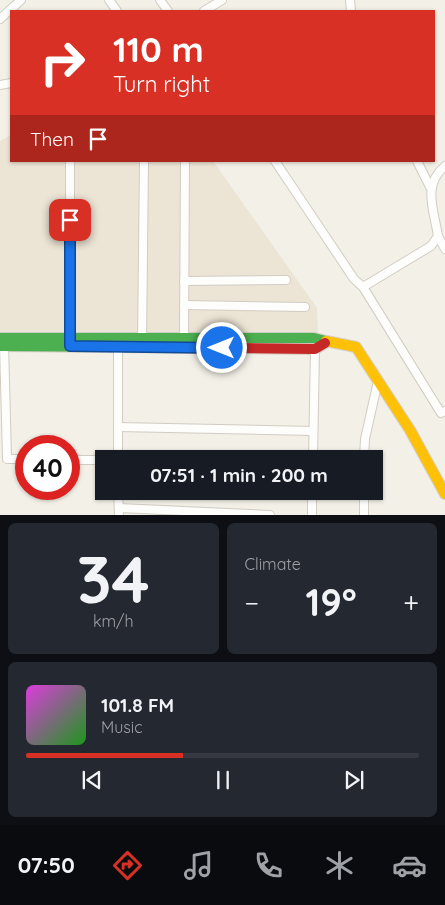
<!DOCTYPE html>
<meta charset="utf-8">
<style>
body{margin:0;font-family:Quicksand,sans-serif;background:#242831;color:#f1f3f6;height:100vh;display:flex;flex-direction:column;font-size:19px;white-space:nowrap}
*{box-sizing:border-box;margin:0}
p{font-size:16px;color:#9ea1a6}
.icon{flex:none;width:28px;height:28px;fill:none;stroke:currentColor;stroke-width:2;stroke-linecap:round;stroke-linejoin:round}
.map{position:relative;height:515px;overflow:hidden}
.details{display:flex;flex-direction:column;gap:8px;padding:8px;background:#0d0f14;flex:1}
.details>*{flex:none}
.hud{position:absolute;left:10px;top:10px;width:425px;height:152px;border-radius:0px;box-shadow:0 1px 4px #0004;background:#d93025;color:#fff;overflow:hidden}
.speed{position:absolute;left:15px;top:435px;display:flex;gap:10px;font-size:25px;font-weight:700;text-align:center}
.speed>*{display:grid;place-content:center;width:65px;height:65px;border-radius:50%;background:#171b24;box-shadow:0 1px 4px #0004;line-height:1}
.speed .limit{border:8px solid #d22;background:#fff;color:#111}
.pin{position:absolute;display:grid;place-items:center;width:42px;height:42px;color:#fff;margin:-21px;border-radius:10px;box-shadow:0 2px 8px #0006}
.me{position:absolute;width:55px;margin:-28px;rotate:270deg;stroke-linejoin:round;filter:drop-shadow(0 0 4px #0008)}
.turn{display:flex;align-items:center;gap:18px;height:105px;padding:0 20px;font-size:22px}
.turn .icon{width:65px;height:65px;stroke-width:2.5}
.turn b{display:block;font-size:35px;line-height:42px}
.then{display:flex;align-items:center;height:48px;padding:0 20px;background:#0003;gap:10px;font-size:19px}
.big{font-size:38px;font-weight:700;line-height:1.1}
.details .card{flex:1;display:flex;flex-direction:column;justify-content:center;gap:8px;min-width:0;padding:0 18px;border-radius:8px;background:#242831}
.details .dial{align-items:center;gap:0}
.dial b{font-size:65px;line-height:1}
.song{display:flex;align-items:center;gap:15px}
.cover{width:60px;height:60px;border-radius:8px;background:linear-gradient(135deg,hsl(300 70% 55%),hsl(120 70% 35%))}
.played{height:5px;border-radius:2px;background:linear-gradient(90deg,#d93025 40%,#363941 40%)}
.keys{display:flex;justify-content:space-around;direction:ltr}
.heat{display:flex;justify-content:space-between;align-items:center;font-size:28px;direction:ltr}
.details .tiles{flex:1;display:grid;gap:8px;grid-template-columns:1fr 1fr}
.card:last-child{grid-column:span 2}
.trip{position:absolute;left:95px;top:450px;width:288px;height:50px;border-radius:0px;background:#171b24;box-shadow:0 1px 4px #0004;font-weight:700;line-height:50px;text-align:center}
.tab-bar{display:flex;height:80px;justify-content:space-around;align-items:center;background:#090b0e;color:#9ea1a6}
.tab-bar .icon{width:35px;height:35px}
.tab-bar .selected{color:#d93025}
.tab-bar b{font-size:22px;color:#f1f3f6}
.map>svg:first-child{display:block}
.residential{fill:#ece4d4}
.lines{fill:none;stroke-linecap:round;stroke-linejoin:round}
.street-casing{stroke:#d2ccc3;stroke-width:10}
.fast-casing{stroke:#d3cec3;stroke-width:12}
.slow-casing{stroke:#d3cec3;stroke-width:12}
.jam-casing{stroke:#d3cec3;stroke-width:12}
.street{stroke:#fdfdfb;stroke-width:8}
.fast{stroke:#4caf50;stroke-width:10}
.slow{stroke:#ffc107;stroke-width:10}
.jam{stroke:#c62828;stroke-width:10}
.route-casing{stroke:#114b97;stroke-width:12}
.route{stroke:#1a73e8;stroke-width:9}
</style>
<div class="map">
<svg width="445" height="515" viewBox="0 0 445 515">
<rect width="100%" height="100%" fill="#f3f0e7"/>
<!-- residential -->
<path class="residential" d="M11,135v26h202l104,147 1,30 -318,-2v-195z"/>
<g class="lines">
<defs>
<g id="street">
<path d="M109,0l8,11"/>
<path d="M160,0l8,11"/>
<path d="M350,0l1,11"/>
<path d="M204,11l18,-11"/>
<path d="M0,19l21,-19"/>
<path d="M0,85l11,-2"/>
<path d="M70,161v180"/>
<path d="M275,161l79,118 9,8 78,126 4,-2"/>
<path d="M417,161l13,26"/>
<path d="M438,236l7,13"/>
<path d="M184,281l102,-1"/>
<path d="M363,287l68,-41 7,-10c-4,-26 -16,-51 7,-70"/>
<path d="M184,305l121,2"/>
<path d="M184,339l1,-178"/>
<path d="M4,343l3,116h19"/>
<path d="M118,343v116"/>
<path d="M142,343l2,-182"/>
<path d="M118,427l195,4"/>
<path d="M313,459l2,-110"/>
<path d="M364,459l1,-20 13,-58"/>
<path d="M69,460h35"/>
<path d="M118,491l1,24"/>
<path d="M364,491v24"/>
<path d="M119,508l151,7"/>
<path d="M312,515v-24"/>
</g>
<g id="fast">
<path d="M0,338h314l12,3"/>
<path d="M0,346l241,2"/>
</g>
<path id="slow" d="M326,341l30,6 54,83 35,64"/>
<path id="jam" d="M241,348l74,1 10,-6"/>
</defs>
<!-- street casing -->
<use href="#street" class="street-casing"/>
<!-- fast casing -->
<use href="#fast" class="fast-casing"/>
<!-- slow casing -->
<use href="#slow" class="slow-casing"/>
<!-- jam casing -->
<use href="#jam" class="jam-casing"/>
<!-- street -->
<use href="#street" class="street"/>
<!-- fast -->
<use href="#fast" class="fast"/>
<!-- slow -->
<use href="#slow" class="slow"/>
<!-- jam -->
<use href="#jam" class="jam"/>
</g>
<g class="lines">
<defs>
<path id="route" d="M70,220v126l152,2"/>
</defs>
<!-- route casing -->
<use href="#route" class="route-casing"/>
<!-- route -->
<use href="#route" class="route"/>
</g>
</svg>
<div class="speed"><div class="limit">40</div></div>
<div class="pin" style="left:70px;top:220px;background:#d93025"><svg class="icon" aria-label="arrive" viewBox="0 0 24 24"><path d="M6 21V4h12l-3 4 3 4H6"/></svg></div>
<svg class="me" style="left:222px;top:348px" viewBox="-20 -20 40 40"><circle r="17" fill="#1a73e8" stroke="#fff" stroke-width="3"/><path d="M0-11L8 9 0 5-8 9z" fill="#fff"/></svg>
<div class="trip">07:51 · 1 min · 200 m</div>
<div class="hud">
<div class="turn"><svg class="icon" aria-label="right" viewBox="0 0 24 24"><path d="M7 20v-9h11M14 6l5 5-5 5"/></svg><div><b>110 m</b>Turn right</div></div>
<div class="then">Then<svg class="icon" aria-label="arrive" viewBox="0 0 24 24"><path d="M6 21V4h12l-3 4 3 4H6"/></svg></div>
</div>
</div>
<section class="details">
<div class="tiles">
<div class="card dial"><b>34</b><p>km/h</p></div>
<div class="card"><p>Climate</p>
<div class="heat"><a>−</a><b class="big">19°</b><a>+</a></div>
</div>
<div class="card">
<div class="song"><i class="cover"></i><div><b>101.8 FM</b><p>Music</p></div></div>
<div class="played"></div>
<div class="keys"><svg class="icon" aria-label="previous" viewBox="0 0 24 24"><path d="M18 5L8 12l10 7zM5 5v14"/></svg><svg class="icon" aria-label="pause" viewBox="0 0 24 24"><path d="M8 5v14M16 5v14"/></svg><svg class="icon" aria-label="next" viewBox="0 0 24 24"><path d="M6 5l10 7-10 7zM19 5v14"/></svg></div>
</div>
</div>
</section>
<nav class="tab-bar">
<b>07:50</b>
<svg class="icon selected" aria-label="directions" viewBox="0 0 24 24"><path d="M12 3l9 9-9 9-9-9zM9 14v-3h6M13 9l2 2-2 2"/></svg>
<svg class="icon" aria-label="music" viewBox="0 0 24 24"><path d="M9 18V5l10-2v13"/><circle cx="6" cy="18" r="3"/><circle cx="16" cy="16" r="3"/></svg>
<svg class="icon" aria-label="phone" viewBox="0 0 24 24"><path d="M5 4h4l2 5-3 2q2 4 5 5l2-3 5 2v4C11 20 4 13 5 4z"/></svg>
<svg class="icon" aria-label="climate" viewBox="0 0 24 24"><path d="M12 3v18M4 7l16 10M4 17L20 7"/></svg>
<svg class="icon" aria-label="car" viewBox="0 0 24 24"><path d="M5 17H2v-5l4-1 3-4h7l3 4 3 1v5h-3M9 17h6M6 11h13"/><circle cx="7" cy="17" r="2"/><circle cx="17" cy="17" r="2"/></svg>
</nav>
